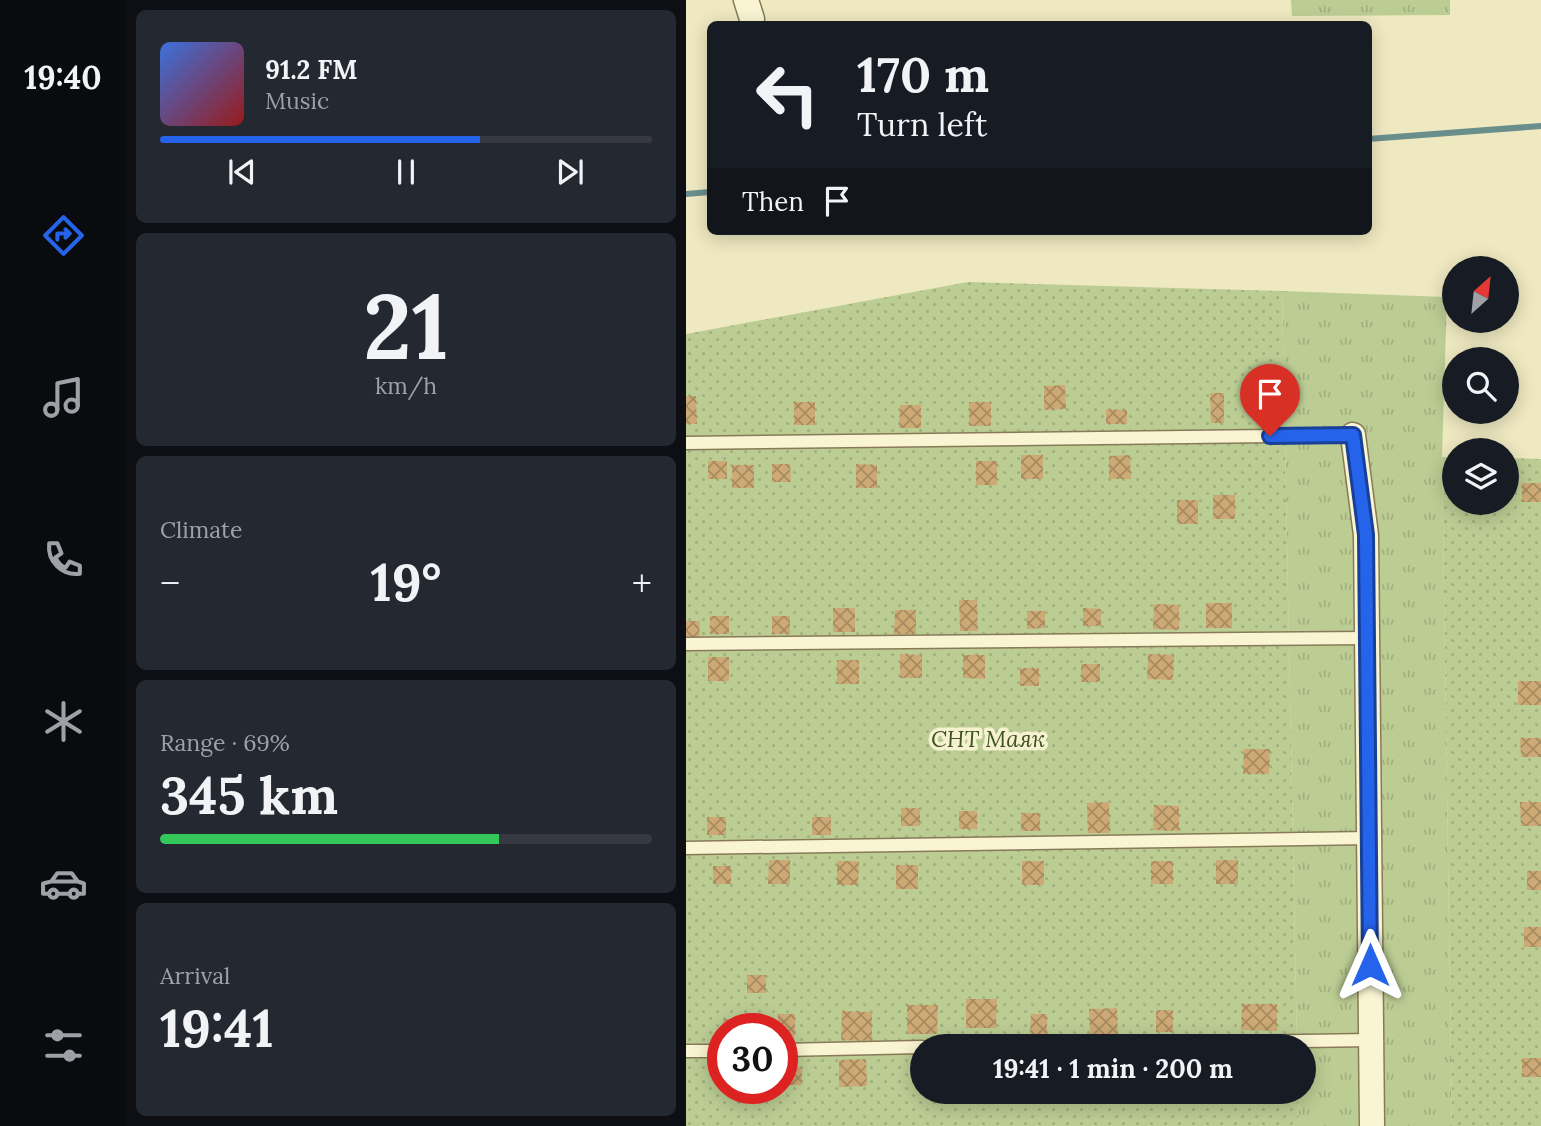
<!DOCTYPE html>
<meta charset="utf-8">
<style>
body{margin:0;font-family:Lora,serif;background:#242831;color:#f1f3f6;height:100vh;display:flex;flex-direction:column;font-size:26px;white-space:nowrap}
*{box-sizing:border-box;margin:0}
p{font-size:23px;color:#9ea1a6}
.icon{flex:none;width:38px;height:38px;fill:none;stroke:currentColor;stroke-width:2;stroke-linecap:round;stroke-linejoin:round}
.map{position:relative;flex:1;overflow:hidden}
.panel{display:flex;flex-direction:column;gap:10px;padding:10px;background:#0d0f14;width:560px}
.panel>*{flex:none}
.guide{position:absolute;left:21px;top:21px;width:665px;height:214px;border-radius:10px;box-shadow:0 4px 18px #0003;background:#171b24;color:#f1f3f6;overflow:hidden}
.needle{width:46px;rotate:27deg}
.tools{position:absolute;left:756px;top:256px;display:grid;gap:14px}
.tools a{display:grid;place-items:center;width:77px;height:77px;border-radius:50%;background:#171b24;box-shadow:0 4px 18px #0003;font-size:35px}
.speed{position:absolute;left:21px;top:1013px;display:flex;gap:14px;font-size:35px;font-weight:700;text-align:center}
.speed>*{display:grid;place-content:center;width:91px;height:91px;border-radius:50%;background:#171b24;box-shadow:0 4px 18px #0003;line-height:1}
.speed .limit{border:10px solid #d22;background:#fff;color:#111}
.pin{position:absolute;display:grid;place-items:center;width:60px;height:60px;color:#fff;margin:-72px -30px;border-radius:50% 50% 50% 0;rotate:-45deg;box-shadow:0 0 7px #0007}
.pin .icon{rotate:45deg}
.me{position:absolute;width:77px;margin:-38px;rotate:0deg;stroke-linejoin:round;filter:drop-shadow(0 0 5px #0008)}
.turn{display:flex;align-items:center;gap:24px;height:147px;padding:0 35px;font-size:32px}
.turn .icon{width:91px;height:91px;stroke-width:2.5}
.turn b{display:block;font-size:49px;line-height:60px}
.then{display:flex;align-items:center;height:66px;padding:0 35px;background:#0003;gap:14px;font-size:26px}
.big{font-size:52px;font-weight:700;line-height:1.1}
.panel .tile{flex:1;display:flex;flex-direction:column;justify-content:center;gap:10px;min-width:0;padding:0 24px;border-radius:10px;background:#242831}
.panel .dial{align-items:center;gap:0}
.dial b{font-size:91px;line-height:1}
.song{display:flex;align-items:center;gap:21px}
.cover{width:84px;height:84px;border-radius:10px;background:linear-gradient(135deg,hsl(220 70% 55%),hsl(0 70% 35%))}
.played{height:7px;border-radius:4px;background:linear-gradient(90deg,#2563eb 65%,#363941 65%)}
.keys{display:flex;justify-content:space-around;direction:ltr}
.heat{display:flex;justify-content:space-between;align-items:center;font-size:38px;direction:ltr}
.charge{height:10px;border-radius:5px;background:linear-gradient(90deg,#34c759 69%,#363941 0)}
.trip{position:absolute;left:224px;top:1034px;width:406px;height:70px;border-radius:35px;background:#171b24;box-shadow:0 4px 18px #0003;font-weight:700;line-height:70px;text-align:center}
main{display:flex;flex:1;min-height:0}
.menu{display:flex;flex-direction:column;width:126px;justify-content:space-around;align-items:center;background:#090b0e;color:#9ea1a6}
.menu .icon{width:49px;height:49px}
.menu .current{color:#2563eb}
.menu b{font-size:32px;color:#f1f3f6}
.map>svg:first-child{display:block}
.grass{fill:url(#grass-tufts)}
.garden{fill:url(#garden-dots);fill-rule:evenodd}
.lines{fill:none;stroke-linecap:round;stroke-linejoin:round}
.stream{stroke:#6a8e8c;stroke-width:6}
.building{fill:url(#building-cross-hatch)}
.service-casing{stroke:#887a58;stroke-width:15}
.minor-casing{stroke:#887a58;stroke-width:27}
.service{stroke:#f9f5d3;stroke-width:12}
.minor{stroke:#f9f5d3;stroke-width:24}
.route-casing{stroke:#184099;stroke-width:18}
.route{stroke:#2563eb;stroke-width:12}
.labels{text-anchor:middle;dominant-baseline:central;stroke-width:7;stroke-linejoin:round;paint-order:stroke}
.park-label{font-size:23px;font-style:italic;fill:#3f5423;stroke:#f6f2d0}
</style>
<main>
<nav class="menu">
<b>19:40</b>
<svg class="icon current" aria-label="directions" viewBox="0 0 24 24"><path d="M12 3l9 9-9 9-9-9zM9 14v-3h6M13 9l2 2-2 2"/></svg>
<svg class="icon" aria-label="music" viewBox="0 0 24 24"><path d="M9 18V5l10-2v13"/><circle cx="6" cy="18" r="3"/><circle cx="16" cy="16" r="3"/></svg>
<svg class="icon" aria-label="phone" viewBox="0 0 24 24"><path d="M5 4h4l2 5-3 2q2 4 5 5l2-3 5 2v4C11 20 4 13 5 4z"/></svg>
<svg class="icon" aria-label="climate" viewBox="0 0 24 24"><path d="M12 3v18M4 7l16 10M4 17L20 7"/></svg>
<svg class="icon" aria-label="car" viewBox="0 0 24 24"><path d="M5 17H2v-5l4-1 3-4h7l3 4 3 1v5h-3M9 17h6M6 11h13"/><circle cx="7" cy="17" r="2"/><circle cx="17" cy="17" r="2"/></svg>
<svg class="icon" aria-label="filters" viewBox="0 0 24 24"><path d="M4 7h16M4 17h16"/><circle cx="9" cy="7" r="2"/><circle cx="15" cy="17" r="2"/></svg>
</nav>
<section class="panel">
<div class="tile">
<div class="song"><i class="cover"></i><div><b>91.2 FM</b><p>Music</p></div></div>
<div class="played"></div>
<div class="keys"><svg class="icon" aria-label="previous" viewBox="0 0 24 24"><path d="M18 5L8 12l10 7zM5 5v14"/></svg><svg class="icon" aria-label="pause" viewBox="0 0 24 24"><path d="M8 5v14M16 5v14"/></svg><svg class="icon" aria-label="next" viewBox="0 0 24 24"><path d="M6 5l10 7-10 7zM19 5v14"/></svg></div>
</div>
<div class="tile dial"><b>21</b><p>km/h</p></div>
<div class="tile"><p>Climate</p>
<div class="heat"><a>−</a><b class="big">19°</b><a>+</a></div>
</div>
<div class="tile"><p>Range · 69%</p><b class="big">345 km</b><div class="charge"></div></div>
<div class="tile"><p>Arrival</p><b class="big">19:41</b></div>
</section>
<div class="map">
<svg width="855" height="1126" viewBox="0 0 855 1126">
<defs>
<pattern id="grass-tufts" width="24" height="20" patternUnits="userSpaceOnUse" patternTransform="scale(1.75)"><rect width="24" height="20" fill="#bccd94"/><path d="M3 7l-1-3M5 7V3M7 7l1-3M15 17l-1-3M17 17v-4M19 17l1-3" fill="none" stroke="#a2b07f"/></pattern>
<pattern id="garden-dots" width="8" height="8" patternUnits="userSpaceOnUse" patternTransform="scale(1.75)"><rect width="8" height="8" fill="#bccd94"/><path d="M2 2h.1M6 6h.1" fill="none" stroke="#a2b07f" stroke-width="1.8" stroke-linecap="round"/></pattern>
<pattern id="building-cross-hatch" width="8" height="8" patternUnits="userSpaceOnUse" patternTransform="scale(1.75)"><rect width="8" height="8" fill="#cdaa75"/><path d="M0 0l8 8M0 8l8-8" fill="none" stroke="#a78b5f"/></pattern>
</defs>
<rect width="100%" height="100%" fill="#eee9c0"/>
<!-- grass -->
<g class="grass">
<path d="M605,0h159v15l-158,1z"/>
<path d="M596,291l165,6 -5,160 10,669h-153l-1,-34h6v-46h-7z"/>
</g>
<!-- garden -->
<g class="garden">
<path d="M282,282l314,9 15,755h-375v46h376l1,34h-613v-792zM37,1029h59v59h-59z"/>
<path d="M756,457h12v45h53v-44l34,1v667h-89z"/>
</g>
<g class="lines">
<!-- stream -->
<g class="stream">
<path d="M682,139l173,-13"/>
<path d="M0,194l24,-2"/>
</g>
</g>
<!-- building -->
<g class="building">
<path d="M379,385l1,24 -22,1v-24z"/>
<path d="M524,393h14v30h-13z"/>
<path d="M0,396h10l1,28h-11z"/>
<rect x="108" y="402" width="21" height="23"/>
<rect x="283" y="402" width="22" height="24"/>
<path d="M214,405h21v23h-22z"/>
<path d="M420,409l21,1v14h-21z"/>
<rect x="335" y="455" width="22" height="24"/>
<path d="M444,455l1,24h-22v-23z"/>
<rect x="22" y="461" width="19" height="18"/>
<rect x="290" y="461" width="21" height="24"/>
<path d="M86,464h18l1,18h-19z"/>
<path d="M170,464l21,1v23h-21z"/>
<rect x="46" y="465" width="22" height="23"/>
<rect x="836" y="483" width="19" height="19"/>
<rect x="527" y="495" width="22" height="24"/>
<rect x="491" y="500" width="21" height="24"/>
<path d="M273,600h18l1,31h-18z"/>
<rect x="520" y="603" width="26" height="25"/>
<path d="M468,604l25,1v25l-26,-1z"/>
<rect x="147" y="608" width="22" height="24"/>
<path d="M397,608l18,1v17h-18z"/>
<path d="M209,610h21v24h-22z"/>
<path d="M341,611h18v17l-18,1z"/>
<rect x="24" y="616" width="19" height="18"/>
<rect x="86" y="616" width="18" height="18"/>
<path d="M0,621h14l-1,17 -13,-1z"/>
<path d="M214,654l22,1v23h-22z"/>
<path d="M462,654l26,1 -1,25 -26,-1z"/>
<path d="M277,655h22v24l-22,-1z"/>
<rect x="22" y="657" width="21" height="24"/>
<rect x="151" y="660" width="22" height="24"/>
<rect x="395" y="664" width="19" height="18"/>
<rect x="334" y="668" width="19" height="18"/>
<rect x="832" y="681" width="23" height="24"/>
<path d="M834,738h21v19h-20z"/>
<path d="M558,749h26l-1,25h-26z"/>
<path d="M423,802l1,31h-22l-1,-30z"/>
<path d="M834,802h21v24h-20z"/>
<path d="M468,805l25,1v25l-26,-1z"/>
<rect x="215" y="808" width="19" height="18"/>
<rect x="273" y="811" width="18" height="18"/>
<rect x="335" y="813" width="19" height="18"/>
<rect x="21" y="817" width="19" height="18"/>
<rect x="126" y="817" width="19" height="18"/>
<path d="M83,860h21v24h-22z"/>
<rect x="530" y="860" width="22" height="24"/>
<path d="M151,861h22l-1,24h-21z"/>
<rect x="336" y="861" width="22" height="24"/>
<rect x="465" y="861" width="22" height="23"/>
<rect x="210" y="865" width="22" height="24"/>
<rect x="27" y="866" width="18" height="18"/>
<rect x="841" y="871" width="14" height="19"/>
<rect x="838" y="927" width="17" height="20"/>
<rect x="61" y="975" width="19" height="18"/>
<path d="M280,999h31l-1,29h-30z"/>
<path d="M556,1004h35v27l-36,-1z"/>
<path d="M221,1005h31l-1,29h-30z"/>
<path d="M431,1008l1,26 -28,1 -1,-26z"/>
<rect x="470" y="1010" width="17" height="22"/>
<path d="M156,1011l30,1v29l-31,-1z"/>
<path d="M92,1014h17v22h-13v-7h-4z"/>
<path d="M345,1014h16v22h-17z"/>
<rect x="37" y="1019" width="17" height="10"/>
<rect x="836" y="1058" width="19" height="19"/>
<path d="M180,1059l1,27 -28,1v-27z"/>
<path d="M32,1064l5,1v23h-5z"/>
<rect x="98" y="1067" width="18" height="18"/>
<path d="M472,1092h28l-1,9 -27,-2z"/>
</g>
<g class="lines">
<defs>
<g id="service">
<path d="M0,443l667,-8"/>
<path d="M0,644l682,-6"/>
<path d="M0,848l683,-10"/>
<path d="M296,1046l389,-6"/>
<path d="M96,1050l140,-3"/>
<path d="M0,1051h37"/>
</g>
<g id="minor">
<path d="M60,0l6,19"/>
<path d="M667,435l13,100 6,591"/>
</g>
</defs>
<!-- service casing -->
<use href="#service" class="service-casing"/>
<!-- minor casing -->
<use href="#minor" class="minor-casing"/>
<!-- service -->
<use href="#service" class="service"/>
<!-- minor -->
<use href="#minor" class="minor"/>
</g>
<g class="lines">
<defs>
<path id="route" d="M584,436l83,-1 13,100 4,430"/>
</defs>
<!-- route casing -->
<use href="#route" class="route-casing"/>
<!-- route -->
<use href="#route" class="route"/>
</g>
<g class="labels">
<!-- park labels -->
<g class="park-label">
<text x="302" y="738">СНТ Маяк</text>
</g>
</g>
</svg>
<div class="tools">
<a><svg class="needle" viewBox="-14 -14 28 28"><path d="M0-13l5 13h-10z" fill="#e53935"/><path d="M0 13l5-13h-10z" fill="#9ea1a6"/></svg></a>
<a><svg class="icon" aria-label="search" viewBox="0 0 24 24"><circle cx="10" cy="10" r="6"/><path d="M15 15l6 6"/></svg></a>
<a><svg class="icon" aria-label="layers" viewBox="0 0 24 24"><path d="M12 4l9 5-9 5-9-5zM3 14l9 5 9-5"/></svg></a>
</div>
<div class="speed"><div class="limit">30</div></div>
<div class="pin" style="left:584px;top:436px;background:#d93025"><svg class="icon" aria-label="arrive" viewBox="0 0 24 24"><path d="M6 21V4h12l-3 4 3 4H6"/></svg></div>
<svg class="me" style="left:684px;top:965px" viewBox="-20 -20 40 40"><path d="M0-17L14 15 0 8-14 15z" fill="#2563eb" stroke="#fff" stroke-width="4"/></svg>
<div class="trip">19:41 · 1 min · 200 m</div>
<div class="guide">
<div class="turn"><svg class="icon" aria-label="left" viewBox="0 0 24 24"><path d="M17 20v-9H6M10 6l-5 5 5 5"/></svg><div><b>170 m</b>Turn left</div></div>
<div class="then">Then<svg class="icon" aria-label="arrive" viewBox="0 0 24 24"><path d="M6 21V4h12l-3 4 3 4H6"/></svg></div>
</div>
</div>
</main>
